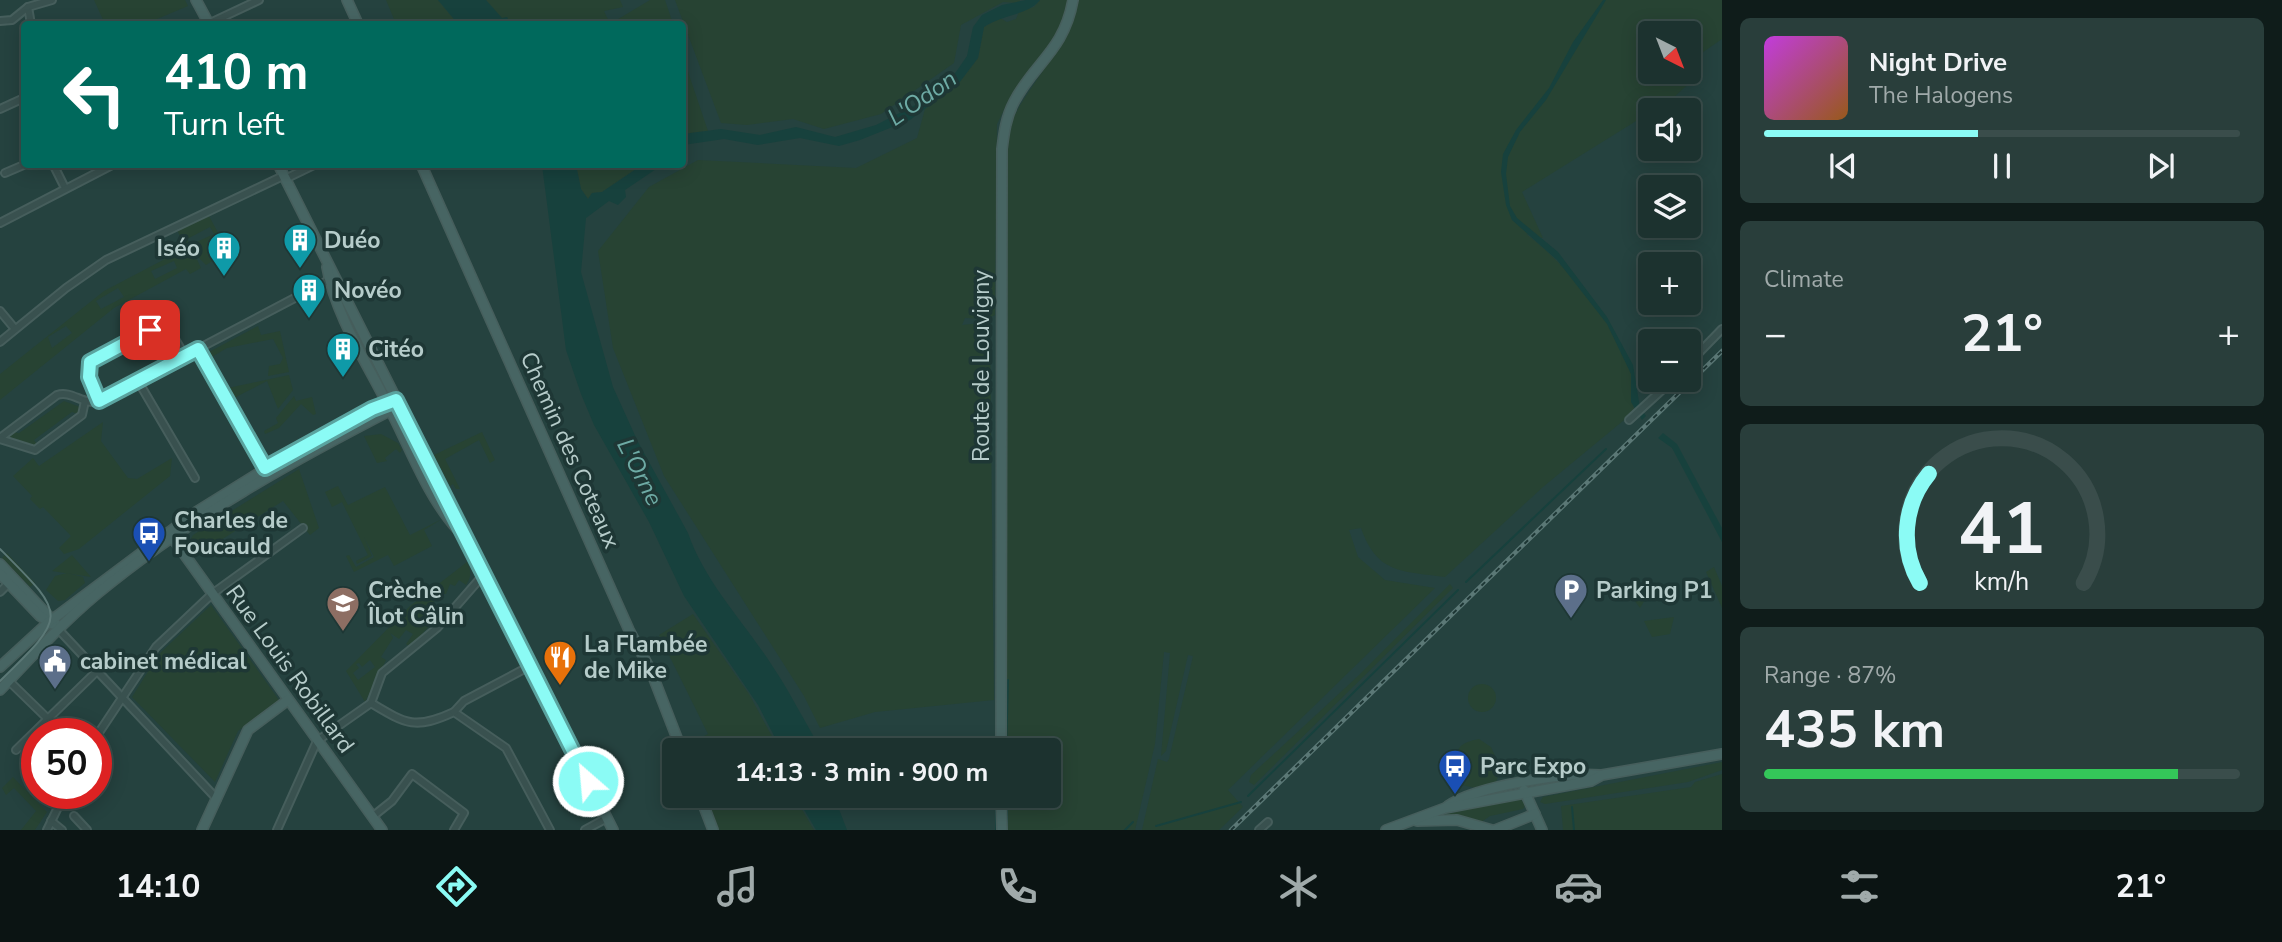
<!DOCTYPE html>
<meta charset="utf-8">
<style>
body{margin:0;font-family:"Nunito Sans",sans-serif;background:#293e3b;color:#f1f3f6;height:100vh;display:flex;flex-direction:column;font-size:26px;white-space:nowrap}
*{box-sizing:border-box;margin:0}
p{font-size:23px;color:#a0aaaa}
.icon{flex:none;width:38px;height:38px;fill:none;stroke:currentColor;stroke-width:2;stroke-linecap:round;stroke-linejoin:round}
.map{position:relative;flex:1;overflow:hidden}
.side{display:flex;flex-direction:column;gap:18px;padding:18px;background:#0f1c1a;width:560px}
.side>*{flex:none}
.hud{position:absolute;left:21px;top:21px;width:665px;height:147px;border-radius:7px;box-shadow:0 4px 18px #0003,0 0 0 2px #3a4d4b;background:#00695c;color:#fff;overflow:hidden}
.needle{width:46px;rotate:138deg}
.fabs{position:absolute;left:1638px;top:21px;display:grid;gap:14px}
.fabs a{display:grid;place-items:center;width:63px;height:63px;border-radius:7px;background:#1c322f;box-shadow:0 4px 18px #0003,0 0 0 2px #3a4d4b;font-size:35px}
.speed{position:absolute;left:21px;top:718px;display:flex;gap:14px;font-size:35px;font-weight:700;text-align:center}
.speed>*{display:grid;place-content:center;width:91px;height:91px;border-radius:50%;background:#1c322f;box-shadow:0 4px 18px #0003,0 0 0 2px #3a4d4b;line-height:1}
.speed .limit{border:10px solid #d22;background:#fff;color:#111}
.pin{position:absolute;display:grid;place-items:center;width:60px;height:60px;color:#fff;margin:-30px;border-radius:14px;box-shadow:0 4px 10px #0006}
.me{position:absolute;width:77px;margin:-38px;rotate:333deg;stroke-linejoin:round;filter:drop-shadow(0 0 5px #0008)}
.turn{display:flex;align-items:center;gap:24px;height:147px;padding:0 28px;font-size:32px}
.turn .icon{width:91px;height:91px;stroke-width:2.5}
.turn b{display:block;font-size:49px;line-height:60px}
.big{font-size:52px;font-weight:700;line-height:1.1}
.side .tile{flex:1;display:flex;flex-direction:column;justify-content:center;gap:10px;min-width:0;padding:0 24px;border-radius:10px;background:#293e3b}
.side .dial{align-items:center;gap:0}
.dial svg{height:182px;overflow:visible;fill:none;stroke:#3a4d4b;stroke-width:7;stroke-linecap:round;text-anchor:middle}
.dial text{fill:#f1f3f6;stroke:none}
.song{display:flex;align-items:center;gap:21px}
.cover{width:84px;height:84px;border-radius:10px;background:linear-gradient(135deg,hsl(290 70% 55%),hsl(30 70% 35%))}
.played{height:7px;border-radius:4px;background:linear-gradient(90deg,#8bfbf5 45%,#3a4d4b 45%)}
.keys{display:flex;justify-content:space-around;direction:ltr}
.heat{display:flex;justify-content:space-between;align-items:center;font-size:38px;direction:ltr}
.charge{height:10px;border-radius:5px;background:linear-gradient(90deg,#34c759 87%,#3a4d4b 0)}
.trip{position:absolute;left:662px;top:738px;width:399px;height:70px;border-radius:7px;background:#1c322f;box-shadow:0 4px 18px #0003,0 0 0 2px #3a4d4b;font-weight:700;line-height:70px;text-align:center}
.tabs{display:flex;height:112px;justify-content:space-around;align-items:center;background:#0b1413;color:#a0aaaa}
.tabs .icon{width:49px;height:49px}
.tabs .on{color:#8bfbf5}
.tabs b{font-size:32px;color:#f1f3f6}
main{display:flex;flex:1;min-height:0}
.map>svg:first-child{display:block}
.green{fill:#274333;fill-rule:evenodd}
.water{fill:#17413d}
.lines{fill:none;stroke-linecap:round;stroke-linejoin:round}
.stream{stroke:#17413d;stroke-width:2}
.street-casing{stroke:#465e5c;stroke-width:10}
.secondary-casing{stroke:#465e5c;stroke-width:12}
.street{stroke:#39514f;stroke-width:6}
.secondary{stroke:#476563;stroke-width:9}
.tram{stroke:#5b7876;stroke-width:2}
.rail-casing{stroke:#5b7876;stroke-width:4.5}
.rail{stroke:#1e3735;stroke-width:2;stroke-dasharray:5;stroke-linecap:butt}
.route-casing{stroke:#5aa39f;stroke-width:18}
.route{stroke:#8bfbf5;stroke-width:12}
.labels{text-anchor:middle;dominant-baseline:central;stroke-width:7;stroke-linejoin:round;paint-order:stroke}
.poi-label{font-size:23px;font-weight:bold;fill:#b6ccca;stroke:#1e3735;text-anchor:start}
.street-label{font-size:23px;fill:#b6ccca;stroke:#1e3735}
.water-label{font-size:24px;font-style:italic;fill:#6eaba5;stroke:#1e3735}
</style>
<main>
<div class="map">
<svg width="1722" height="830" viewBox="0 0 1722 830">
<rect width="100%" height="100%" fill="#25423f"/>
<!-- green -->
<g class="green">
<path d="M94,0h91l3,6 -43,18h-40z"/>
<path d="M386,0h52l20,24h-62z"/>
<path d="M486,0h134l3,7 -19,4 6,13 40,-24h15l8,24h-163l-3,-7 -5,2z"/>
<path d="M675,0h345v3l-17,-1 -42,23 -7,38 -73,51 -57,15 -31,-10 -46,6 -26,-2z"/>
<path d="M1040,0h30l-11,34 -49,64 -13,26 -2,191 -8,4 -22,-1 -3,7 27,-3 1,7 4,371 -119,12 -55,16 -16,-32 -140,-220 -51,-128 -15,-97 51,-64 49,-27 158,8 61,-30 8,-29 34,-26 19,-25 6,-31 16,-9 7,4 9,-3 3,-7 15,-5z"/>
<path d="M1077,0h645v39l-26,18 -3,23 -20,18 -151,94 21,46 -17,-4c39,29 93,92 105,139 3,13 -2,25 4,38l-92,76 -98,90c-43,-6 -68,-3 -84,-49l-12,2 9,27 27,23 50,8 -207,202 15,17 -24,23h-77l16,-71 9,3 2,-3 24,-103 -5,-1 -22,96 -5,5 9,-103 -6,-1 -9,92 -20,86h-131v-34h44v-45h-43v-615c19,-50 62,-83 72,-136zM1650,33h39v39h-39z"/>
<path d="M682,54l26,77 -25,3z"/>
<path d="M576,165h66l-40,27 -10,1 -4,6 -7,-10z"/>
<path d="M209,216l19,35 -22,14 -12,-12 7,15 -11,6 -4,-5 -72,39 -114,92v-26l104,-83 82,-43 -9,-18zM210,227l4,7 -24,11 -3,-6zM174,261l3,7 -22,11 -4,-8zM118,288l6,9 -23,12 -5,-8zM66,326l6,7 -20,15 -4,-11z"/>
<path d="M258,326l3,9 19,-4 9,41 -21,4 1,-10 11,-2 3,-6 -10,-19 -46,9 -17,10 -3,-5z"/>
<path d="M289,375l4,15 -15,19 -11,-28 -33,17 -6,-10z"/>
<path d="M294,396l2,5 16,-4 4,17 -3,1 -12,-11 -22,24 -14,6 -1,-3 14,-8 -2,-5z"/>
<path d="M64,401l16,6 -2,7 -6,-2 -38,28 3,4 -3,2 -27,-9 6,-5 6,1z"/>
<path d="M103,422l-2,19 27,37 9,1 35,-21 -2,18 -91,73 -15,5 -5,-6 12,-12 -28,-29 -3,2 -10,-10 2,-3 -19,-20 20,-18 6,8z"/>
<path d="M482,432l13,28 -5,3 -11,-23 -34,19 15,30h-4l-3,-5 -3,2 -16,-31z"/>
<path d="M381,434l17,9 4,7 -2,3 -4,-4 -11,9 2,3 -10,2 -13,-27z"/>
<path d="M299,469l20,59 -9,7 -27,-34 -86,54 -6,-16 2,-4z"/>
<path d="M338,486l10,19 37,-18 25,48 32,-16 -18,11 8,16 -38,20 -6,-11 -34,17 -8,-16 3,-1 7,12 18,-10 -10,-20 8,19 -15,8 -1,-3 12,-6 -26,-53 -10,5 -7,-15z"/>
<path d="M7,553l28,30 -5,4 -28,-29z"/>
<path d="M72,555l19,22 -39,-6z"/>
<path d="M467,562c4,9 5,14 -1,23l-7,-5 -4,6 -5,-2 -4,10h-6l-13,17 10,7 -27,29 -4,-3 7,-10 -7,-4 -7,9 -9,-6 3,5 -12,19 5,3 -21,42 -19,-31 64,-65zM370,660l5,7 -17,13 -5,-7 6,-5 -3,-4 3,-1 3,4z"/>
<path d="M1714,567l8,19v22l-16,-36z"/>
<path d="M67,573l16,4 2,6 -20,17 -7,1 -12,-11 9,-14z"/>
<path d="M1637,580l9,18 -6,10 -11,-15 3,-11z"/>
<path d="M1450,584l3,4 -199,197 -5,-3 2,-7 107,-99z"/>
<path d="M211,605l68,95 -41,31 -23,51 -83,-85 27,-43z"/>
<path d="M693,614l56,80 31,57h-91l-2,-6 21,-11 -49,-99z"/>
<path d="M1674,617l-4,17 -18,3 -8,-16z"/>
<circle cx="1482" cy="698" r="14"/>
<path d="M1479,739l12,8 10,22 -5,13 -21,6 -17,-4c3,-23 -13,-39 21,-45z"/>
<path d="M1722,762v8l-34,12 -143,22 -5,-2 3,-5z"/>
<path d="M1722,774v56h-159l-2,-24 130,-19 4,-5z"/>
<path d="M13,777l34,35 -12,18h-14l15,-19 -22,-23 -8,7 -4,-7z"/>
<path d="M706,796h88l20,34h-95z"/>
<path d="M1519,798l7,6 -3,5 -33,7 -10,7 -38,-8z"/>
</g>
<!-- water -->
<g class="water">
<path d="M438,0h48l16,18 5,-1 3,7h-52z"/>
<path d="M1026,0h14c-12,15 -38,15 -56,27l-6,31 -19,25 -49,37 -50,20 -21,6 -39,-8 -42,7 -34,-6 -41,6v-11l38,-5 39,6 36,-8 39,10 41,-12 49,-25 31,-28 11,-16 6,-29 9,-12 20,-10z"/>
<path d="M1603,0h3l-60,100 -26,32 -12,25 -2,17 4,32 7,12 41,34 49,65 26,48 7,43 6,8 -4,4 -11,-18v-28l-24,-50 -50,-64 -45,-40 -6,-15 -5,-33 2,-18 13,-24 33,-42 24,-46z"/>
<path d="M542,165h34l5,24 7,10 4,-6 10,-1 40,-27h20l-37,25 1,7 -8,8 -9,-4 -23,17 -5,54 32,115 25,55 50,91c18,52 59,92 87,137 17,26 31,54 47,81h-40l-24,-46 -74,-109 -35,-74 -55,-97 -13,-31 -15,-44z"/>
<path d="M1663,433l14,11 45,84v14l-50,-94 -14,-10z"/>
<path d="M796,796h38l13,34h-31z"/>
</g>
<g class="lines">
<!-- stream -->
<g class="stream">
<path d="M1466,582l140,-133"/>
<path d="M996,710v41"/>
<path d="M1006,751l2,-71"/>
<path d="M1007,796v34"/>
<path d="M1248,796l210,-206"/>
<path d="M1572,807l2,23"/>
<path d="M1156,826l85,-24"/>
<path d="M996,830v-34"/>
<path d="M1125,830l8,-8"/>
</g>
<defs>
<g id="street">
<path d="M28,7l3,17"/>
<path d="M0,21l12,-1 16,-13 24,-7"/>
<path d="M208,24l51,-24"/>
<path d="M0,109l24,-11"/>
<path d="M53,164l12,24"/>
<path d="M5,173l21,-9"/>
<path d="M285,179l31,-15"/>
<path d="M0,223l114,-59"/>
<path d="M0,311l15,18"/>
<path d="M0,342l66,-54 40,-28 177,-84"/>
<path d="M198,349l69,121"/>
<path d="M1689,363l33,-34"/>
<path d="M138,381l57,97"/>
<path d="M99,401l-11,-36 4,-5 71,-37 5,4 17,29"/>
<path d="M1629,420l44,-40"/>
<path d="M0,438l57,-43c15,-5 27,11 42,6l230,-121"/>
<path d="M0,439l35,11 47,-35 3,-14"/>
<path d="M0,592l9,-9"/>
<path d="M59,630l158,169"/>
<path d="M9,681l39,38"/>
<path d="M371,703c35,21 44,27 83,9l52,36 44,82"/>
<path d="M454,712l10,-11 66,-35"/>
<path d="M96,737l60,-90 56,-53 91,-66"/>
<path d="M16,750l81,-79"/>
<path d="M74,816l13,14"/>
<path d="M372,817l20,-16 20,-27 52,39 -10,17"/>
<path d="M51,821l11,9"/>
<path d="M47,830l18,-37"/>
<path d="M277,830l40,-89 54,-38 11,-30 55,-45 47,-54"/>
<path d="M585,830l22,-12"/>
<path d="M1259,830l9,-8"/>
</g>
<g id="secondary">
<path d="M196,0l13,24"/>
<path d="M347,0l11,24"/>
<path d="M278,164l335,666"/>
<path d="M421,164l208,466 22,41 31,80"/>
<path d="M327,267c8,48 43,101 64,144 20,39 37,86 67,119"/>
<path d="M169,533l213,297"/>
<path d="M0,564l57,61"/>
<path d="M0,574l40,42 12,8"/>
<path d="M0,667l49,-45 147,-110 95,-59 81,-44 24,-9"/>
<path d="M0,690c31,-33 63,-68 98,-97 92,-76 196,-133 301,-187"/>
<path d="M1001,751l1,-602c2,-16 4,-32 12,-47 20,-39 50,-51 59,-102"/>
<path d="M1524,790l18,40"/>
<path d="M700,796l13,34"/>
<path d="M1001,796l1,34"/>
<path d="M1448,806c28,-20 118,-34 152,-31"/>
<path d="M1417,821l40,-1 35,10"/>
<path d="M202,830l46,-100 40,-30"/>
<path d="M1386,830l59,-22 146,-27 11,-6 120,-21"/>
<path d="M1495,830l40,-16"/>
</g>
</defs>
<!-- street casing -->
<use href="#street" class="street-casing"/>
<!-- secondary casing -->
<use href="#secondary" class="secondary-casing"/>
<!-- street -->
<use href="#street" class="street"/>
<!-- secondary -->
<use href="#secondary" class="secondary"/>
<!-- tram -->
<path class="tram" d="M0,549c67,67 68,66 0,132"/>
<defs>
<path id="rail" d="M1231,830l491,-479"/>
</defs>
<!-- rail casing -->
<use href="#rail" class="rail-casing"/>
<!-- rail -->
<use href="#rail" class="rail"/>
</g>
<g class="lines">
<defs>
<path id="route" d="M150,330l-60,32 -1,15 10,24 99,-52 67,119 107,-59 24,-9 192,381"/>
</defs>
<!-- route casing -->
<use href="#route" class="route-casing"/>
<!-- route -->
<use href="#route" class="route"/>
</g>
<!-- icons -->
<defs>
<symbol id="building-pin" viewBox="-11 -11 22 30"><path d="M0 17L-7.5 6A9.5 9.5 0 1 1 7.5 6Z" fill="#0f9aa8" stroke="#1e3735"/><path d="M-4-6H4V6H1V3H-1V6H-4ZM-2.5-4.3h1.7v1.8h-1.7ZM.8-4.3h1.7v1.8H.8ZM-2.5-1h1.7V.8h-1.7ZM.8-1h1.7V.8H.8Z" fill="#fff"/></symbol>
<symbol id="bus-pin" viewBox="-11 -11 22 30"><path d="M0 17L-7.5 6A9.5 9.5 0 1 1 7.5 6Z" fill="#1a4fb4" stroke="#1e3735"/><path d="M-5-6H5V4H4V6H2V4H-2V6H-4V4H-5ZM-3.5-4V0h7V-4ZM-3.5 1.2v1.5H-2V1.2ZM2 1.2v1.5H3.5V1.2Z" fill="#fff"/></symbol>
<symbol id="parking-pin" viewBox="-11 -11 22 30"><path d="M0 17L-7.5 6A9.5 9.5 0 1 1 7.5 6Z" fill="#5c6f8a" stroke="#1e3735"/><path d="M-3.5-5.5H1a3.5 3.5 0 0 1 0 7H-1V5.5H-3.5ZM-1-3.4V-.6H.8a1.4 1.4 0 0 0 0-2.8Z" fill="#fff"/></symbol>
<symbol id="school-pin" viewBox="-11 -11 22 30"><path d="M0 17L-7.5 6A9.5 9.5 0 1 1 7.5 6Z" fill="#8d6e63" stroke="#1e3735"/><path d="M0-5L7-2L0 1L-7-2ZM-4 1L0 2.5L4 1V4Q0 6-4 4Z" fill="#fff"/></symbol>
<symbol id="restaurant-pin" viewBox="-11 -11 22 30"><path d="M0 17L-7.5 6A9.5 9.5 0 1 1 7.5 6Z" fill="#e8710a" stroke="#1e3735"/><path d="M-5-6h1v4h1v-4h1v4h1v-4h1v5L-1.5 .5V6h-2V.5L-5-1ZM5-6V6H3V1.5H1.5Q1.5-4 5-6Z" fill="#fff"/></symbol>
<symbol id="civic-pin" viewBox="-11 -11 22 30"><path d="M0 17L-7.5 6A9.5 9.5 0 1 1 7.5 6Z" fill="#5c6f8a" stroke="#1e3735"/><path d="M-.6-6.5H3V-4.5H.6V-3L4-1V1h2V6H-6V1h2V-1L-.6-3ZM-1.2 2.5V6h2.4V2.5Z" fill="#fff"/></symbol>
</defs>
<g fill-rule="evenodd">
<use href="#building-pin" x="281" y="221" width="38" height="52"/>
<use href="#building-pin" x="205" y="229" width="38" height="52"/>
<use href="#building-pin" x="290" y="271" width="38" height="52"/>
<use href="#building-pin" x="324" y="330" width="38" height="52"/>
<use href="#bus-pin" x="130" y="514" width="38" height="52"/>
<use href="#parking-pin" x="1552" y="571" width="38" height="52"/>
<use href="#school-pin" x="324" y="584" width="38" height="52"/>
<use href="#restaurant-pin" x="541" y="638" width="38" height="52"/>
<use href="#civic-pin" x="36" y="642" width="38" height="52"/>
<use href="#bus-pin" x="1436" y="747" width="38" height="52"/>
</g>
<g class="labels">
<!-- poi labels -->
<g class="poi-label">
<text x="324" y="240">Duéo</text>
<text x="200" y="248" text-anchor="end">Iséo</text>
<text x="334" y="290">Novéo</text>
<text x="368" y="349">Citéo</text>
<text x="174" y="520">Charles de<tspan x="174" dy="26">Foucauld</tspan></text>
<text x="368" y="590">Crèche<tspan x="368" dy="26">Îlot Câlin</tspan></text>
<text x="1596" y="590">Parking P1</text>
<text x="584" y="644">La Flambée<tspan x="584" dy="26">de Mike</tspan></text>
<text x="80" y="661">cabinet médical</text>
<text x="1480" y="766">Parc Expo</text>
</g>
<!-- street labels -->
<g class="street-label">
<text transform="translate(981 366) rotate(-90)">Route de Louvigny</text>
<text transform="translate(570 450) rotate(66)">Chemin des Coteaux</text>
<text transform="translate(290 669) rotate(54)">Rue Louis Robillard</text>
</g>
<!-- water labels -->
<g class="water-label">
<text transform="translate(922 98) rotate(-35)">L'Odon</text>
<text transform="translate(640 472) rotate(63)">L'Orne</text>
</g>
</g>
</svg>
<div class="fabs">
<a><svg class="needle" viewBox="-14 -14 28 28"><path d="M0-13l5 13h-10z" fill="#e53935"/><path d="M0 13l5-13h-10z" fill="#a0aaaa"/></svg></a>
<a><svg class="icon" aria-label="sound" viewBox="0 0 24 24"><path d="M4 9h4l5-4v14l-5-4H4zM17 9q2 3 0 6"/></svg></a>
<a><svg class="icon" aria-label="layers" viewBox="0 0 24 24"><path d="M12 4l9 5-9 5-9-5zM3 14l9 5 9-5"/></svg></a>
<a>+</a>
<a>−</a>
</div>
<div class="speed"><div class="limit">50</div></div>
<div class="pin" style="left:150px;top:330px;background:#d93025"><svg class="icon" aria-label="arrive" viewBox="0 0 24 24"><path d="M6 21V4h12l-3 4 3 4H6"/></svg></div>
<svg class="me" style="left:588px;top:781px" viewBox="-20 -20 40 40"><circle r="17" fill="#8bfbf5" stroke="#fff" stroke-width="3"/><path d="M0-11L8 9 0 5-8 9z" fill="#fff"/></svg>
<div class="trip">14:13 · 3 min · 900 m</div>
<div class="hud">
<div class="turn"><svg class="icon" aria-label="left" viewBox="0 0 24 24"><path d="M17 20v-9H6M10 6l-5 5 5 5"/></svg><div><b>410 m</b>Turn left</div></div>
</div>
</div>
<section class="side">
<div class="tile">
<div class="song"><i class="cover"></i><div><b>Night Drive</b><p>The Halogens</p></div></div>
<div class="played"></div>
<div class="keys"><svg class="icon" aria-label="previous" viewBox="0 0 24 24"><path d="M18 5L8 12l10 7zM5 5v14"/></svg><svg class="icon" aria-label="pause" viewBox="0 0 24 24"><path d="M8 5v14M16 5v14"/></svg><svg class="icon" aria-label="next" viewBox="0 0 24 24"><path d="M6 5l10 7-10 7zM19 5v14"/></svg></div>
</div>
<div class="tile"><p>Climate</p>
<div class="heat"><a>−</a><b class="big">21°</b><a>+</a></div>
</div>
<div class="tile dial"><svg viewBox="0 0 100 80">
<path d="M14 69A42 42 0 1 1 86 69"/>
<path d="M14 69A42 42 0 0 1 18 21" stroke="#8bfbf5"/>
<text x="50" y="56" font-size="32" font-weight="700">41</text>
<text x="50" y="72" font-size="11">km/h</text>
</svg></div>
<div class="tile"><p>Range · 87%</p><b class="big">435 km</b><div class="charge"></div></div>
</section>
</main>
<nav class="tabs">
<b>14:10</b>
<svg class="icon on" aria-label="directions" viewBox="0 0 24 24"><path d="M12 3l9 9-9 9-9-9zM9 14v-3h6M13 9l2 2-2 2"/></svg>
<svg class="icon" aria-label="music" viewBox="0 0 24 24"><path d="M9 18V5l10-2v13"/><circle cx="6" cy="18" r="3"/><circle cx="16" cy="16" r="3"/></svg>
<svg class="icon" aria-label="phone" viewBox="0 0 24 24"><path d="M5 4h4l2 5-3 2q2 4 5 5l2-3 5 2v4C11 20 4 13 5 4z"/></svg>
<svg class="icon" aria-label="climate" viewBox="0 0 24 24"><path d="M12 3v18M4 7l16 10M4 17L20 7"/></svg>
<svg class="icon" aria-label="car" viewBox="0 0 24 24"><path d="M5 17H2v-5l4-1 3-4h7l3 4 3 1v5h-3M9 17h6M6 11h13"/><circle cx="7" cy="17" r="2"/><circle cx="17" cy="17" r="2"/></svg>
<svg class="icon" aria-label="filters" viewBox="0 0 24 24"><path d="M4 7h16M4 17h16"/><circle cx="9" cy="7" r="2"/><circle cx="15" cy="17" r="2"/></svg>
<b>21°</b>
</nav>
